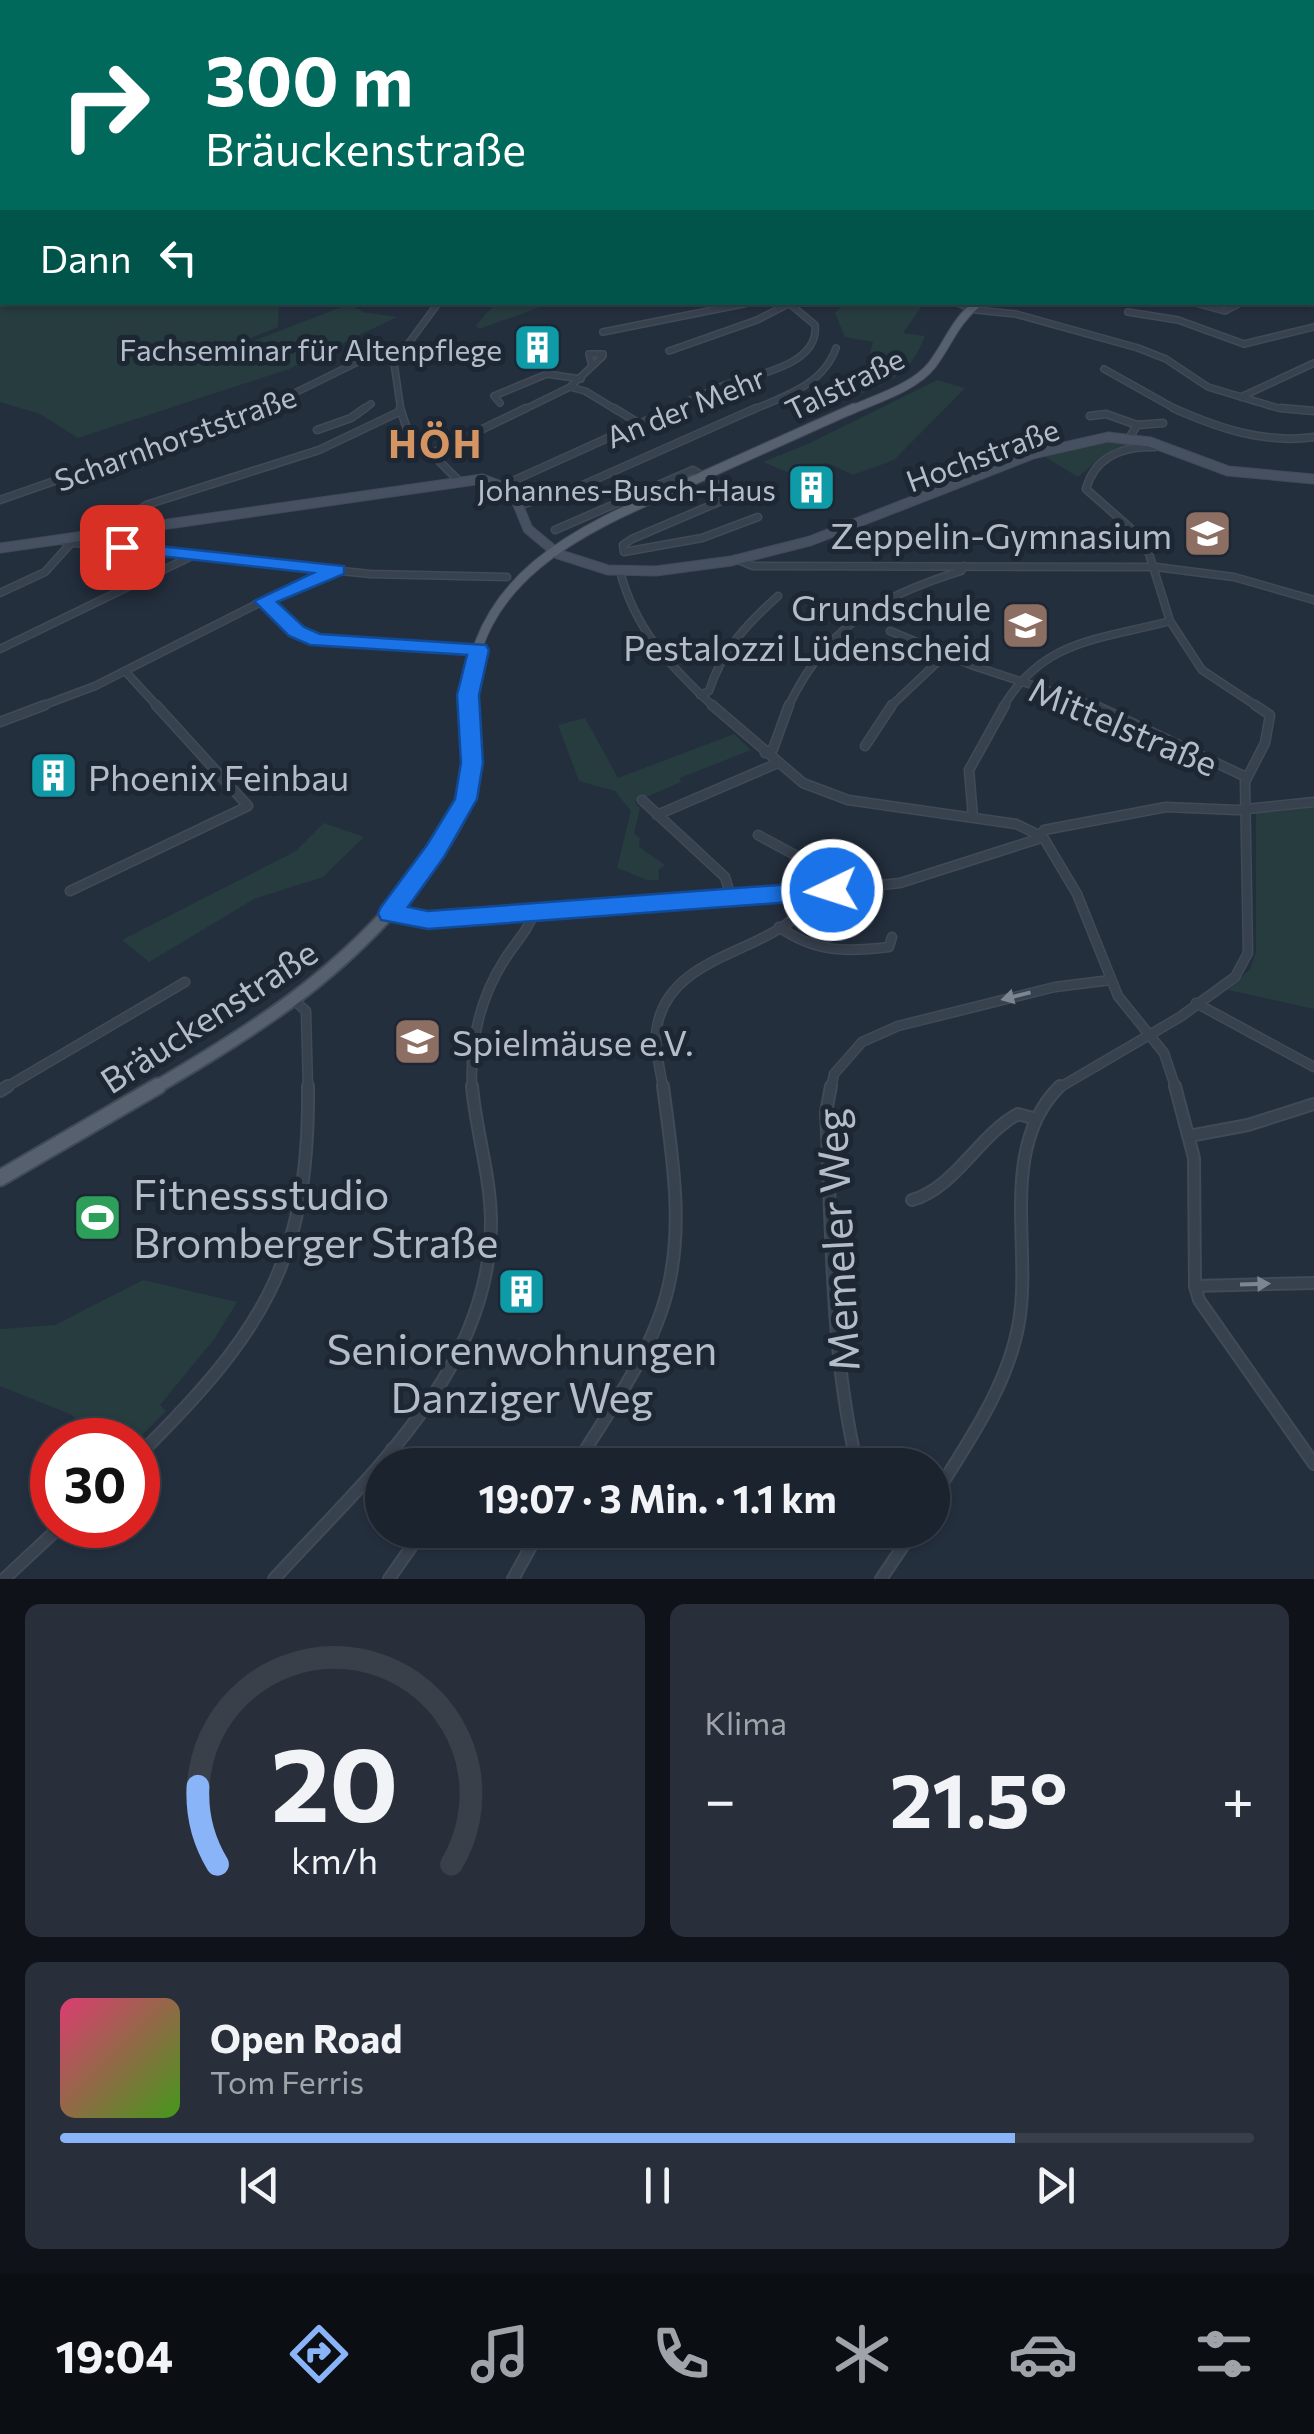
<!DOCTYPE html>
<html lang="de">
<meta charset="utf-8">
<style>
body{margin:0;font-family:Commissioner,sans-serif;background:#282f3a;color:#f1f3f6;height:100vh;display:flex;flex-direction:column;font-size:38px;white-space:nowrap}
*{box-sizing:border-box;margin:0}
p{font-size:32px;color:#a0a4aa}
.icon{flex:none;width:55px;height:55px;fill:none;stroke:currentColor;stroke-width:2;stroke-linecap:round;stroke-linejoin:round}
.map{position:relative;height:1579px;overflow:hidden}
.sheet{display:flex;flex-direction:column;gap:25px;padding:25px;background:#0f1319;flex:1}
.sheet>*{flex:none}
.hud{position:absolute;left:0px;top:0px;width:1315px;height:305px;box-shadow:0 2px 8px #0004,0 0 0 2px #39404a;background:#00695c;color:#fff;overflow:hidden}
.speed{position:absolute;left:30px;top:1418px;display:flex;gap:20px;font-size:50px;font-weight:700;text-align:center}
.speed>*{display:grid;place-content:center;width:130px;height:130px;border-radius:50%;background:#1b232e;box-shadow:0 2px 8px #0004,0 0 0 2px #39404a;line-height:1}
.speed .limit{border:15px solid #d22;background:#fff;color:#111}
.pin{position:absolute;display:grid;place-items:center;width:85px;height:85px;color:#fff;margin:-42px;border-radius:20px;box-shadow:0 5px 15px #0006}
.me{position:absolute;width:110px;margin:-55px;rotate:266deg;stroke-linejoin:round;filter:drop-shadow(0 0 8px #0008)}
.turn{display:flex;align-items:center;gap:35px;height:210px;padding:0 40px;font-size:45px}
.turn .icon{width:130px;height:130px;stroke-width:2.5}
.turn b{display:block;font-size:70px;line-height:85px}
.then{display:flex;align-items:center;height:95px;padding:0 40px;background:#0003;gap:20px;font-size:38px}
.big{font-size:75px;font-weight:700;line-height:1.1}
.sheet .tile{flex:1;display:flex;flex-direction:column;justify-content:center;gap:15px;min-width:0;padding:0 35px;border-radius:15px;background:#282f3a}
.sheet .dial{align-items:center;gap:0}
.dial svg{height:260px;overflow:visible;fill:none;stroke:#39404a;stroke-width:7;stroke-linecap:round;text-anchor:middle}
.dial text{fill:#f1f3f6;stroke:none}
.song{display:flex;align-items:center;gap:30px}
.cover{width:120px;height:120px;border-radius:15px;background:linear-gradient(135deg,hsl(340 70% 55%),hsl(100 70% 35%))}
.played{height:10px;border-radius:5px;background:linear-gradient(90deg,#8ab4f8 80%,#39404a 80%)}
.keys{display:flex;justify-content:space-around;direction:ltr}
.heat{display:flex;justify-content:space-between;align-items:center;font-size:55px;direction:ltr}
.sheet .tiles{flex:1;display:grid;gap:25px;grid-template-columns:1fr 1fr}
.tile:last-child{grid-column:span 2}
.trip{position:absolute;left:365px;top:1448px;width:585px;height:100px;border-radius:50px;background:#1b232e;box-shadow:0 2px 8px #0004,0 0 0 2px #39404a;font-weight:700;line-height:100px;text-align:center}
.dock{display:flex;height:160px;justify-content:space-around;align-items:center;background:#0b0e12;color:#a0a4aa}
.dock .icon{width:70px;height:70px}
.dock .selected{color:#8ab4f8}
.dock b{font-size:45px;color:#f1f3f6}
.map>svg:first-child{display:block}
.green{fill:#263c3f}
.lines{fill:none;stroke-linecap:round;stroke-linejoin:round}
.stream{stroke:#17263c;stroke-width:2.5}
.river{stroke:#17263c;stroke-width:18}
.minor-far4-casing{stroke:#414a57;stroke-width:6}
.minor-far3-casing{stroke:#414a57;stroke-width:8}
.minor-far2-casing{stroke:#414a57;stroke-width:9}
.minor-far1-casing{stroke:#414a57;stroke-width:11}
.minor-casing{stroke:#414a57;stroke-width:14}
.secondary-casing{stroke:#414a57;stroke-width:11}
.primary-far3-casing{stroke:#414a57;stroke-width:10}
.primary-far2-casing{stroke:#414a57;stroke-width:11}
.primary-far1-casing{stroke:#414a57;stroke-width:16}
.primary-casing{stroke:#414a57;stroke-width:19}
.minor-far4{stroke:#38414e;stroke-width:4}
.minor-far3{stroke:#38414e;stroke-width:5}
.minor-far2{stroke:#38414e;stroke-width:6}
.minor-far1{stroke:#38414e;stroke-width:8}
.minor{stroke:#38414e;stroke-width:10}
.secondary{stroke:#465061;stroke-width:9}
.primary-far3{stroke:#56606e;stroke-width:8}
.primary-far2{stroke:#56606e;stroke-width:9}
.primary-far1{stroke:#56606e;stroke-width:12}
.primary{stroke:#56606e;stroke-width:15}
.oneway{fill:#7c8592}
.route{fill:#1a73e8;stroke:#114b97;stroke-width:2.5}
.labels{text-anchor:middle;dominant-baseline:central;stroke-width:10;stroke-linejoin:round;paint-order:stroke}
.far-poi-label{font-size:30px;fill:#b4bcc9;stroke:#1d2633;text-anchor:end}
.far-street-label{font-size:30px;fill:#b4bcc9;stroke:#1d2633}
.poi-label{font-size:35px;fill:#b4bcc9;stroke:#1d2633;text-anchor:end}
.street-label{font-size:35px;fill:#b4bcc9;stroke:#1d2633}
.far-district-label{font-size:38px;font-weight:bold;letter-spacing:2.5px;fill:#d59563;stroke:#1d2633}
.near-poi-label{font-size:42px;fill:#b4bcc9;stroke:#1d2633;text-anchor:start}
.near-street-label{font-size:42px;fill:#b4bcc9;stroke:#1d2633}
</style>
<div class="map">
<svg width="1314" height="1579" viewBox="0 0 1314 1579">
<rect width="100%" height="100%" fill="#242f3e"/>
<!-- green -->
<g class="green">
<path d="M132,0h495l5,2h-507z"/>
<path d="M917,0h397v270l-2,-268h-424z"/>
<path d="M0,236l2,66 277,1 -1,24 -32,13 2,3 101,-39 14,8 34,5 -108,52 -211,69 -38,-24 -40,-12z"/>
<path d="M496,303v-1l56,1 -73,26 -3,-4z"/>
<path d="M845,303h79l-21,30 22,3c-17,45 -43,47 -83,67l22,-28 9,-33 -28,-5 -10,-24z"/>
<path d="M937,380l28,8 -71,72 -41,15 -25,-12 -41,9 -24,-10 45,-18z"/>
<path d="M1129,440l2,4 -25,9 -28,24 -36,-22 58,-13z"/>
<path d="M585,718l33,60 116,-44 17,16 -71,28 1,4 -46,20 5,6 -6,25 6,6 -1,8 26,18 -7,5 1,10h-12l-30,-12 14,-57 -16,-20 -36,-10 -21,-56z"/>
<path d="M1314,807v202l-86,-19 22,-21 6,-17v-139z"/>
<path d="M324,823l40,14 -41,40 -69,22 -105,63 -27,-22 174,-89z"/>
<path d="M143,1280l94,22 -22,36 -55,67 6,6 -29,29h-42l-23,-25 -72,-29v-57l55,-4z"/>
</g>
<g class="lines">
<!-- stream -->
<g class="stream">
<path d="M167,0l9,2"/>
<path d="M1004,0l5,2"/>
<path d="M1264,0l8,2"/>
<path d="M101,2l9,-2"/>
</g>
<!-- river -->
<path class="river" d="M830,2l16,-2"/>
<defs>
<g id="minor-far4">
<path d="M580,0l4,2"/>
<path d="M793,2l7,-2"/>
</g>
<g id="minor-far3">
<path d="M955,302l21,8 40,4 122,34 28,11 42,28 70,21 33,3"/>
<path d="M1192,302l33,9 17,-9"/>
<path d="M1128,312l50,8 66,24 70,-17"/>
<path d="M603,332l150,-30"/>
<path d="M669,351l88,-31 35,-18"/>
<path d="M1104,369l75,42"/>
<path d="M570,387l15,4 33,20"/>
<path d="M1241,397l73,-34"/>
<path d="M500,403l-6,-7 53,-22 34,5"/>
<path d="M258,411l126,-62 19,-3"/>
<path d="M361,411l10,-7"/>
<path d="M401,411l-7,-48 45,-61"/>
<path d="M521,411l49,-24 33,-31v-2h-14l3,12"/>
<path d="M668,411c19,-9 38,-19 57,-26 28,-10 95,-19 90,-60l-25,-21"/>
<path d="M750,411c35,-15 73,-26 86,-63"/>
</g>
<g id="minor-far2">
<path d="M400,408l7,21 52,52"/>
<path d="M614,408l26,16"/>
<path d="M1173,408c45,20 91,36 141,29"/>
<path d="M1281,408l33,3"/>
<path d="M1090,416l16,-2 31,11"/>
<path d="M317,430l34,-12 14,-10"/>
<path d="M1130,437l7,-12 26,-2"/>
<path d="M1155,447c-32,-1 -60,9 -69,42l59,52 25,80 32,49 56,37"/>
<path d="M431,454l95,-46"/>
<path d="M506,484l168,-76"/>
<path d="M735,495l-103,44 -9,6 1,7 78,-14 56,-21"/>
<path d="M0,500l263,-92"/>
<path d="M520,505l47,-13 189,-84"/>
<path d="M127,529l3,-12 16,-12 173,-55 82,-39"/>
<path d="M555,530l138,-60 42,25 21,6"/>
<path d="M65,542l305,32 137,3"/>
<path d="M736,559l17,7 403,1 78,10 80,23"/>
<path d="M620,571c15,59 51,96 94,136"/>
<path d="M0,593l45,-21 27,-30"/>
<path d="M263,601l70,-29"/>
<path d="M890,631l84,35 125,41"/>
<path d="M0,649l194,-94"/>
<path d="M125,671l33,36"/>
<path d="M700,695l9,-4c13,-41 38,-67 69,-95"/>
<path d="M39,707l56,-21 168,-85 34,31 20,8 161,9"/>
<path d="M788,707c38,-80 91,-111 173,-136l3,-5"/>
<path d="M890,707l56,-53"/>
<path d="M1003,707c40,-68 96,-67 167,-86"/>
</g>
<g id="minor-far1">
<path d="M712,705l91,78 45,17 168,24 27,13 34,57 41,102 46,57 12,36"/>
<path d="M1094,705l152,72"/>
<path d="M0,722l45,-17"/>
<path d="M865,746l27,-41"/>
<path d="M765,753l8,-4 16,-44"/>
<path d="M642,800l83,77 6,20"/>
<path d="M657,815l121,-52"/>
<path d="M973,817l-4,-47 36,-65"/>
<path d="M758,835l52,28 13,28"/>
<path d="M70,891l178,-85 -92,-101"/>
<path d="M823,891l77,-8 138,-44 6,-9 122,-23 71,3 77,-8"/>
<path d="M390,913l38,7 387,-29"/>
<path d="M779,927c37,26 67,25 110,20l3,-10"/>
<path d="M296,1002l10,9 2,78"/>
<path d="M1196,1003l118,64"/>
<path d="M3,1089l182,-107"/>
<path d="M472,1089c-2,-47 7,-90 33,-130 10,-16 23,-28 29,-47"/>
<path d="M663,1089c-2,-19 -10,-43 -6,-62 14,-81 131,-72 158,-136h8"/>
<path d="M831,1089l3,-15 28,-32 36,-16 157,-39 56,-7"/>
<path d="M1057,1089l123,-72 55,-40 13,-24 -3,-171 20,-39 5,-28 -15,-10"/>
</g>
<g id="minor">
<path d="M831,1086l-5,26c6,117 4,239 31,353"/>
<path d="M1175,1086l19,72 1,128 4,14 115,164"/>
<path d="M0,1091l8,-5"/>
<path d="M1189,1136l59,-11 66,-21"/>
<path d="M912,1200c43,-12 67,-65 106,-86l18,5"/>
<path d="M1195,1286l119,-3"/>
<path d="M392,1449l19,16"/>
<path d="M138,1456c122,-121 172,-193 170,-370"/>
<path d="M576,1465c35,-58 81,-118 94,-186 13,-63 1,-130 -7,-193"/>
<path d="M932,1500c34,-55 76,-113 87,-178 13,-76 -21,-175 41,-236"/>
<path d="M4,1579l58,-54"/>
<path d="M274,1579c93,-102 216,-207 217,-356 0,-46 -15,-91 -19,-137"/>
<path d="M389,1579l34,-49"/>
<path d="M513,1579l27,-49"/>
<path d="M881,1579l33,-49"/>
</g>
<path id="secondary" d="M0,548l482,-69 30,11 16,39 30,25 50,16 48,1 75,-10 79,-20 223,-87 75,-17 42,5 78,29 86,8"/>
<path id="primary-far3" d="M849,411c26,-12 65,-23 83,-46 18,-24 22,-43 47,-63"/>
<path id="primary-far2" d="M468,707c2,-135 121,-181 226,-227 53,-24 107,-48 160,-72"/>
<path id="primary-far1" d="M153,1089c103,-60 188,-114 263,-208 20,-25 41,-53 51,-85 8,-29 1,-61 1,-91"/>
<path id="primary" d="M0,1178l158,-92"/>
</defs>
<!-- minor-far4 casing -->
<use href="#minor-far4" class="minor-far4-casing"/>
<!-- minor-far3 casing -->
<use href="#minor-far3" class="minor-far3-casing"/>
<!-- minor-far2 casing -->
<use href="#minor-far2" class="minor-far2-casing"/>
<!-- minor-far1 casing -->
<use href="#minor-far1" class="minor-far1-casing"/>
<!-- minor casing -->
<use href="#minor" class="minor-casing"/>
<!-- secondary casing -->
<use href="#secondary" class="secondary-casing"/>
<!-- primary-far3 casing -->
<use href="#primary-far3" class="primary-far3-casing"/>
<!-- primary-far2 casing -->
<use href="#primary-far2" class="primary-far2-casing"/>
<!-- primary-far1 casing -->
<use href="#primary-far1" class="primary-far1-casing"/>
<!-- primary casing -->
<use href="#primary" class="primary-casing"/>
<!-- minor-far4 -->
<use href="#minor-far4" class="minor-far4"/>
<!-- minor-far3 -->
<use href="#minor-far3" class="minor-far3"/>
<!-- minor-far2 -->
<use href="#minor-far2" class="minor-far2"/>
<!-- minor-far1 -->
<use href="#minor-far1" class="minor-far1"/>
<!-- minor -->
<use href="#minor" class="minor"/>
<!-- secondary -->
<use href="#secondary" class="secondary"/>
<!-- primary-far3 -->
<use href="#primary-far3" class="primary-far3"/>
<!-- primary-far2 -->
<use href="#primary-far2" class="primary-far2"/>
<!-- primary-far1 -->
<use href="#primary-far1" class="primary-far1"/>
<!-- primary -->
<use href="#primary" class="primary"/>
</g>
<!-- one-way arrows -->
<defs><path id="oneway-solid" d="M-6-.8H1V-3.2L6.5 0L1 3.2V.8H-6Z" transform="scale(2.5)"/></defs>
<g class="oneway">
<use href="#oneway-solid" transform="translate(1016 996) rotate(166)"/>
<use href="#oneway-solid" transform="translate(1255 1284) rotate(-2)"/>
</g>
<!-- route -->
<path class="route" d="M122,542l222,24v8l-67,28 27,25 16,7 166,11 3,5 -10,45 4,68 -6,36 -33,58 -36,50 20,4 404,-30 13,9 -13,9 -404,30 -47,-9 -3,-7 3,-6 46,-62 28,-46 6,-36 -4,-68 10,-40 -157,-10 -21,-9 -35,-35 59,-28 -198,-22v-8z"/>
<!-- icons -->
<defs>
<symbol id="building-square" viewBox="-11 -11 22 22"><rect x="-9" y="-9" width="18" height="18" rx="4" fill="#0f9aa8" stroke="#1d2633"/><path d="M-4-6H4V6H1V3H-1V6H-4ZM-2.5-4.3h1.7v1.8h-1.7ZM.8-4.3h1.7v1.8H.8ZM-2.5-1h1.7V.8h-1.7ZM.8-1h1.7V.8H.8Z" fill="#fff"/></symbol>
<symbol id="school-square" viewBox="-11 -11 22 22"><rect x="-9" y="-9" width="18" height="18" rx="4" fill="#8d6e63" stroke="#1d2633"/><path d="M0-5L7-2L0 1L-7-2ZM-4 1L0 2.5L4 1V4Q0 6-4 4Z" fill="#fff"/></symbol>
<symbol id="stadium-square" viewBox="-11 -11 22 22"><rect x="-9" y="-9" width="18" height="18" rx="4" fill="#2e9e5b" stroke="#1d2633"/><path d="M0-5a6.5 5 0 1 0 0 10a6.5 5 0 1 0 0-10ZM-3.5-1.8h7v3.6h-7Z" fill="#fff"/></symbol>
</defs>
<g fill-rule="evenodd">
<use href="#building-square" x="510" y="320" width="55" height="55"/>
<use href="#building-square" x="784" y="460" width="55" height="55"/>
<use href="#school-square" x="1180" y="506" width="55" height="55"/>
<use href="#school-square" x="998" y="598" width="55" height="55"/>
<use href="#building-square" x="26" y="748" width="55" height="55"/>
<use href="#school-square" x="390" y="1014" width="55" height="55"/>
<use href="#stadium-square" x="70" y="1190" width="55" height="55"/>
<use href="#building-square" x="494" y="1264" width="55" height="55"/>
</g>
<g class="labels">
<!-- far-poi labels -->
<g class="far-poi-label">
<text x="502" y="348">Fachseminar für Altenpflege</text>
<text x="776" y="488">Johannes-Busch-Haus</text>
</g>
<!-- far-street labels -->
<g class="far-street-label">
<text transform="translate(844 383) rotate(-26)">Talstraße</text>
<text transform="translate(685 406) rotate(-22)">An der Mehr</text>
<text transform="translate(175 437) rotate(-20)">Scharnhorststraße</text>
<text transform="translate(982 454) rotate(-20)">Hochstraße</text>
</g>
<!-- poi labels -->
<g class="poi-label">
<text x="1172" y="534">Zeppelin-Gymnasium</text>
<text x="991" y="606">Grundschule<tspan x="991" dy="40">Pestalozzi Lüdenscheid</tspan></text>
<text x="88" y="776" text-anchor="start">Phoenix Feinbau</text>
<text x="452" y="1041" text-anchor="start">Spielmäuse e.V.</text>
</g>
<!-- street labels -->
<g class="street-label">
<text transform="translate(1124 725) rotate(23)">Mittelstraße</text>
<text transform="translate(208 1015) rotate(-33)">Bräuckenstraße</text>
</g>
<!-- far-district labels -->
<g class="far-district-label">
<text x="436" y="442">HÖH</text>
</g>
<!-- near-poi labels -->
<g class="near-poi-label">
<text x="133" y="1193">Fitnessstudio<tspan x="133" dy="48">Bromberger Straße</tspan></text>
<text x="522" y="1348" text-anchor="middle">Seniorenwohnungen<tspan x="522" dy="48">Danziger Weg</tspan></text>
</g>
<!-- near-street labels -->
<g class="near-street-label">
<text transform="translate(836 1240) rotate(-93)">Memeler Weg</text>
</g>
</g>
</svg>
<div class="speed"><div class="limit">30</div></div>
<div class="pin" style="left:122px;top:547px;background:#d93025"><svg class="icon" aria-label="arrive" viewBox="0 0 24 24"><path d="M6 21V4h12l-3 4 3 4H6"/></svg></div>
<svg class="me" style="left:832px;top:890px" viewBox="-20 -20 40 40"><circle r="17" fill="#1a73e8" stroke="#fff" stroke-width="3"/><path d="M0-11L8 9 0 5-8 9z" fill="#fff"/></svg>
<div class="trip">19:07 · 3 Min. · 1.1 km</div>
<div class="hud">
<div class="turn"><svg class="icon" aria-label="right" viewBox="0 0 24 24"><path d="M7 20v-9h11M14 6l5 5-5 5"/></svg><div><b>300 m</b>Bräuckenstraße</div></div>
<div class="then">Dann<svg class="icon" aria-label="left" viewBox="0 0 24 24"><path d="M17 20v-9H6M10 6l-5 5 5 5"/></svg></div>
</div>
</div>
<section class="sheet">
<div class="tiles">
<div class="tile dial"><svg viewBox="0 0 100 80">
<path d="M14 69A42 42 0 1 1 86 69"/>
<path d="M14 69A42 42 0 0 1 8 45" stroke="#8ab4f8"/>
<text x="50" y="56" font-size="32" font-weight="700">20</text>
<text x="50" y="72" font-size="11">km/h</text>
</svg></div>
<div class="tile"><p>Klima</p>
<div class="heat"><a>−</a><b class="big">21.5°</b><a>+</a></div>
</div>
<div class="tile">
<div class="song"><i class="cover"></i><div><b>Open Road</b><p>Tom Ferris</p></div></div>
<div class="played"></div>
<div class="keys"><svg class="icon" aria-label="previous" viewBox="0 0 24 24"><path d="M18 5L8 12l10 7zM5 5v14"/></svg><svg class="icon" aria-label="pause" viewBox="0 0 24 24"><path d="M8 5v14M16 5v14"/></svg><svg class="icon" aria-label="next" viewBox="0 0 24 24"><path d="M6 5l10 7-10 7zM19 5v14"/></svg></div>
</div>
</div>
</section>
<nav class="dock">
<b>19:04</b>
<svg class="icon selected" aria-label="directions" viewBox="0 0 24 24"><path d="M12 3l9 9-9 9-9-9zM9 14v-3h6M13 9l2 2-2 2"/></svg>
<svg class="icon" aria-label="music" viewBox="0 0 24 24"><path d="M9 18V5l10-2v13"/><circle cx="6" cy="18" r="3"/><circle cx="16" cy="16" r="3"/></svg>
<svg class="icon" aria-label="phone" viewBox="0 0 24 24"><path d="M5 4h4l2 5-3 2q2 4 5 5l2-3 5 2v4C11 20 4 13 5 4z"/></svg>
<svg class="icon" aria-label="climate" viewBox="0 0 24 24"><path d="M12 3v18M4 7l16 10M4 17L20 7"/></svg>
<svg class="icon" aria-label="car" viewBox="0 0 24 24"><path d="M5 17H2v-5l4-1 3-4h7l3 4 3 1v5h-3M9 17h6M6 11h13"/><circle cx="7" cy="17" r="2"/><circle cx="17" cy="17" r="2"/></svg>
<svg class="icon" aria-label="filters" viewBox="0 0 24 24"><path d="M4 7h16M4 17h16"/><circle cx="9" cy="7" r="2"/><circle cx="15" cy="17" r="2"/></svg>
</nav>
